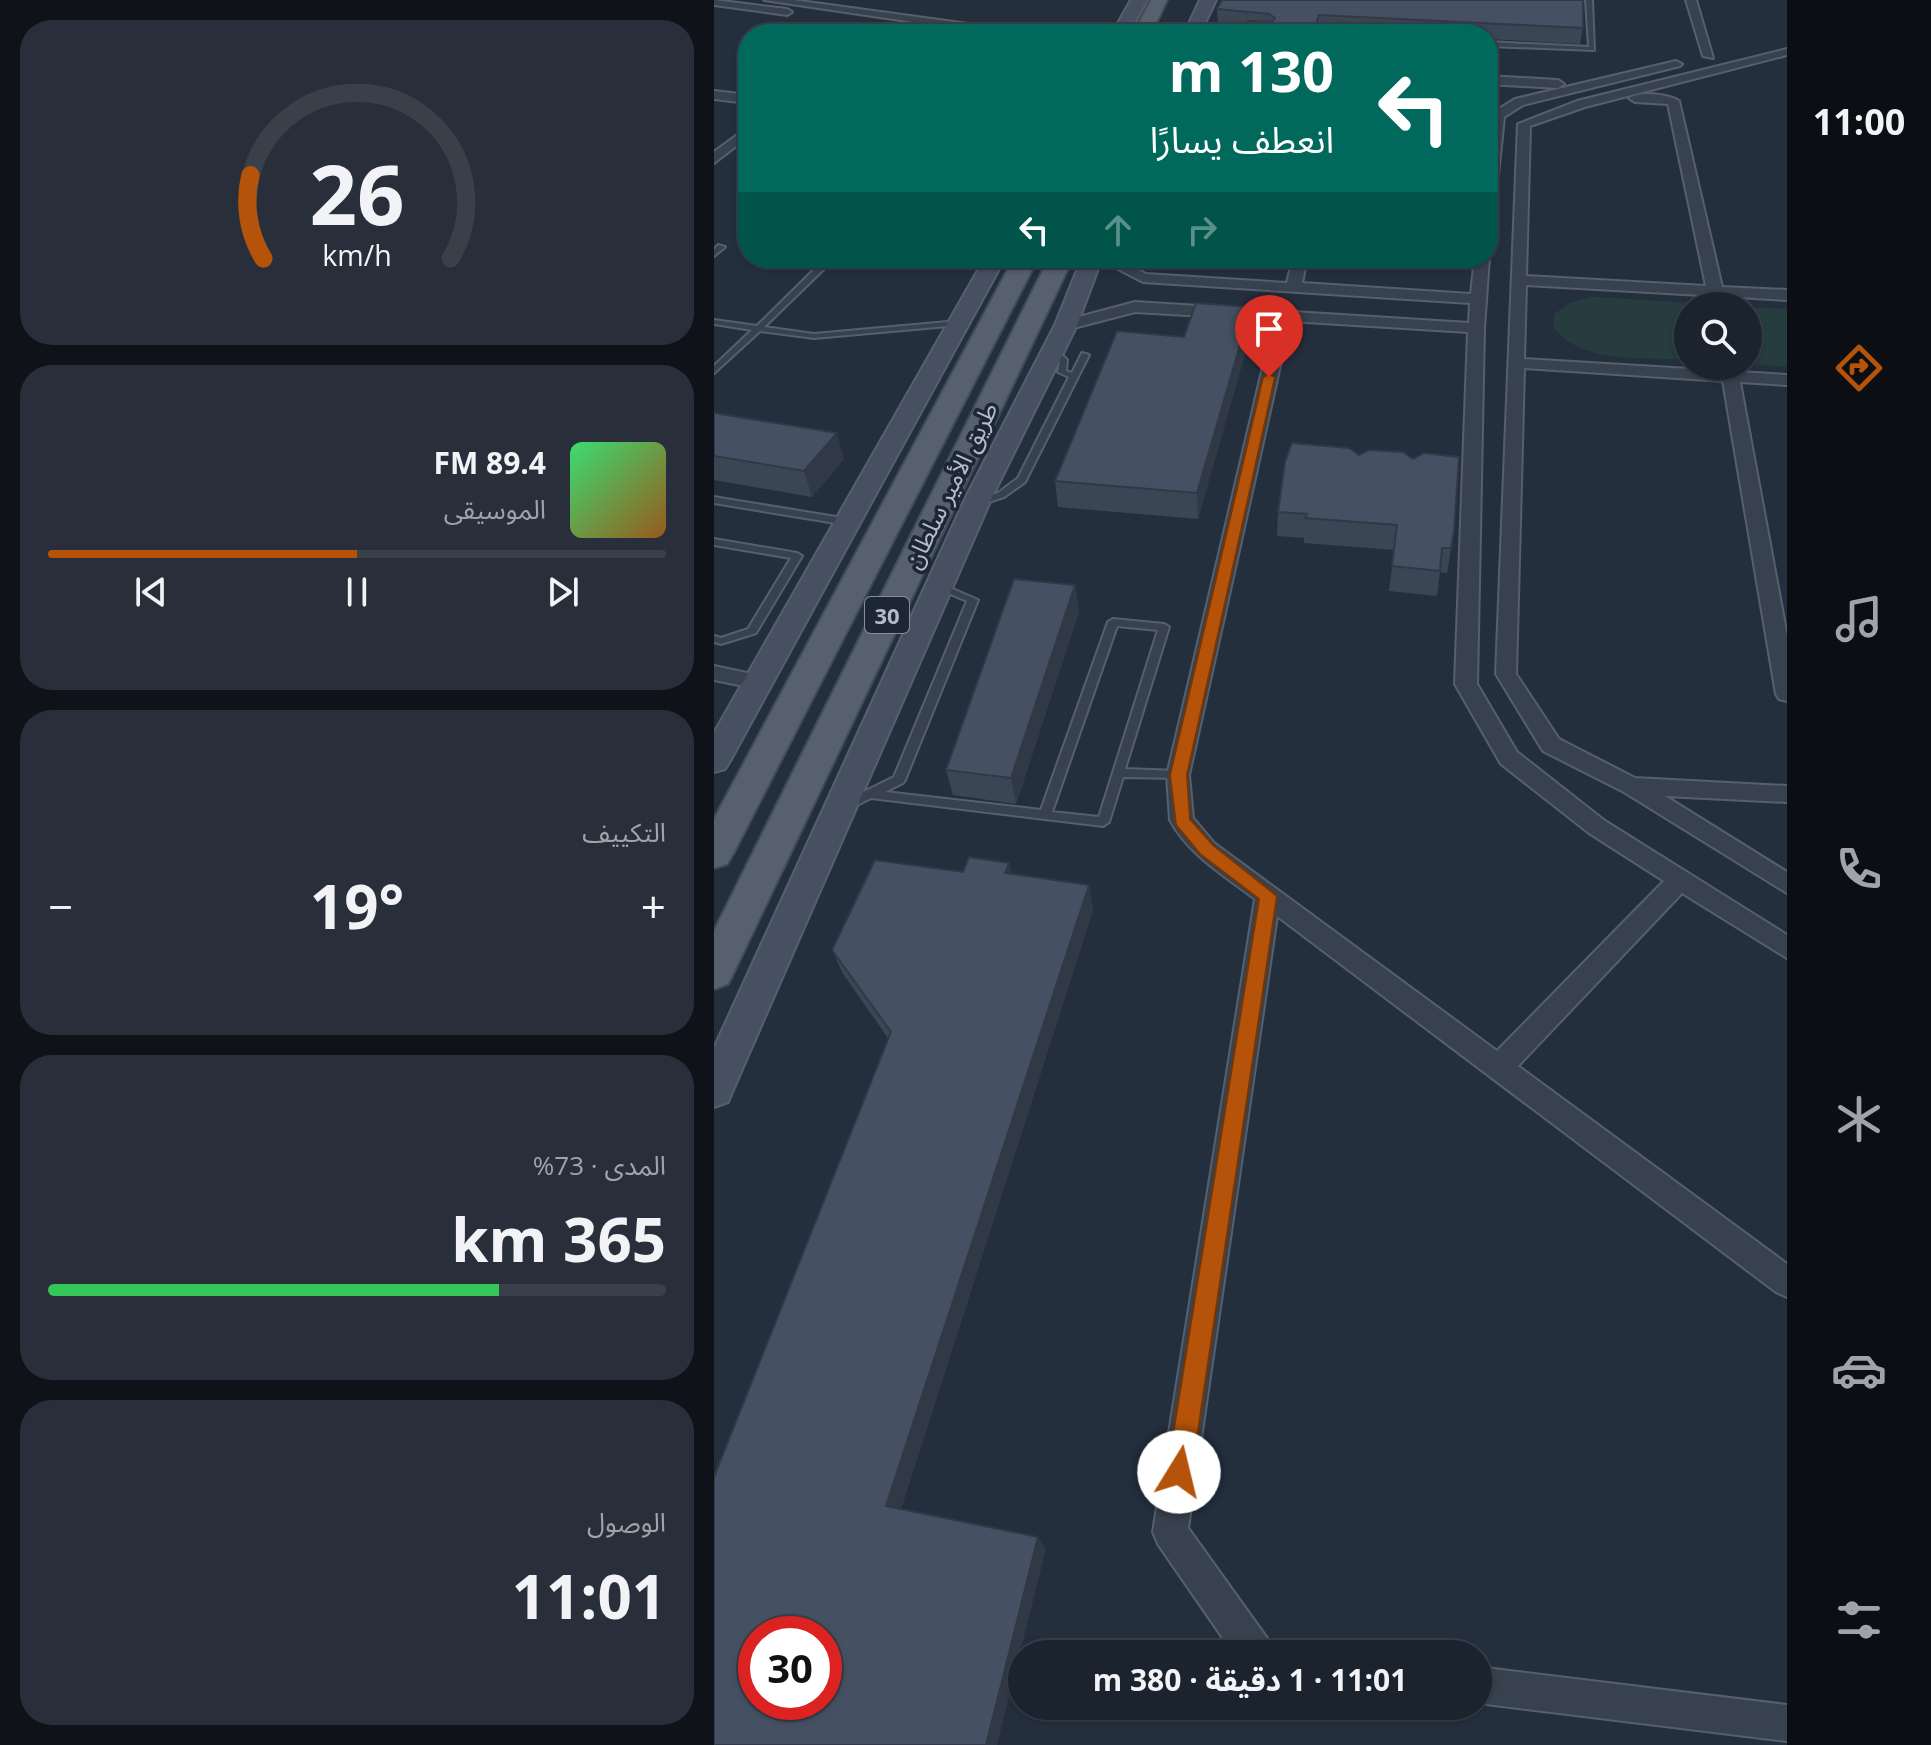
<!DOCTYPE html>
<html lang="ar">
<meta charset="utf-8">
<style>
body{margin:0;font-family:"Open Sans","Noto Sans Arabic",sans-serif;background:#282f3a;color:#f1f3f6;direction:rtl;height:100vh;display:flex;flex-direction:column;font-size:30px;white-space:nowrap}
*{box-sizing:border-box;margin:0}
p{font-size:26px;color:#a0a4aa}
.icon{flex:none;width:44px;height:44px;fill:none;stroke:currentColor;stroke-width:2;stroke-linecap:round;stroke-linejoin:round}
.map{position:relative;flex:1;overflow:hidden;direction:ltr}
.side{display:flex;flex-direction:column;gap:20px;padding:20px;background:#0f1319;width:714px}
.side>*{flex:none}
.hud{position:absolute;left:24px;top:24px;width:760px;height:244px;border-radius:32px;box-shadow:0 2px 6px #0004,0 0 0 2px #39404a;direction:rtl;background:#00695c;color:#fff;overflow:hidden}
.tools{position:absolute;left:960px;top:292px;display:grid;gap:16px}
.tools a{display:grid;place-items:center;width:88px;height:88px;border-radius:50%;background:#1b232e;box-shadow:0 2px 6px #0004,0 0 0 2px #39404a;font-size:40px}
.speed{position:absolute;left:24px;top:1616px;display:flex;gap:16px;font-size:40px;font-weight:700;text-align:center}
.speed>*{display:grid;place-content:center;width:104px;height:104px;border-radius:50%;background:#1b232e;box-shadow:0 2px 6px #0004,0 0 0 2px #39404a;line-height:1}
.speed .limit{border:12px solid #d22;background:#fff;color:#111}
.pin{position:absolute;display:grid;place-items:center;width:68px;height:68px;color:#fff;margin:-82px -34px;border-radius:50% 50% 50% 0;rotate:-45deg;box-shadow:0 0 8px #0007}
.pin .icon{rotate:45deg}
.me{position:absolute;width:88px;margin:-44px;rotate:9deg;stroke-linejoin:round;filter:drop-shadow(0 0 6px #0008)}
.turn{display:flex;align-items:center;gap:28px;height:168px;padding:0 32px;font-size:36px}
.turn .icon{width:104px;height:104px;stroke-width:2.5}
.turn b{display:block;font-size:56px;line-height:68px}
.lanes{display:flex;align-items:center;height:76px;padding:0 32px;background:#0003;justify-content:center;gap:40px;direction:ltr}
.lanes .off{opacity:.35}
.big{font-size:60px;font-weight:700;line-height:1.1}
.side .card{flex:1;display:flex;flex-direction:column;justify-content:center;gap:12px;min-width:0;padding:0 28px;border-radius:32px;background:#282f3a}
.side .dial{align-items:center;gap:0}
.dial svg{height:208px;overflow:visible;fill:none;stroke:#39404a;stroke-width:7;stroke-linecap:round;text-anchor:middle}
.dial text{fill:#f1f3f6;stroke:none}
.song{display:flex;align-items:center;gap:24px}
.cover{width:96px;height:96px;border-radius:12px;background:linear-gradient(135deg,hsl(140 70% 55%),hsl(30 70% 35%))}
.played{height:8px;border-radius:4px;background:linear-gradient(90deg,#b45309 50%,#39404a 50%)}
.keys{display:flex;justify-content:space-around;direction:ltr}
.heat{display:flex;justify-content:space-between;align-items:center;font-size:44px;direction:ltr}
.charge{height:12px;border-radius:6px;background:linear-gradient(90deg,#34c759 73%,#39404a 0)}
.trip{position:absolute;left:294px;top:1640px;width:484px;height:80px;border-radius:40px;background:#1b232e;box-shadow:0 2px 6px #0004,0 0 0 2px #39404a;font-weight:700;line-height:80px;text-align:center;direction:rtl}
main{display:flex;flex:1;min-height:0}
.menu{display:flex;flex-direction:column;width:144px;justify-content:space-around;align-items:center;background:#0b0e12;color:#a0a4aa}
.menu .icon{width:56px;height:56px}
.menu .active{color:#b45309}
.menu b{font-size:36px;color:#f1f3f6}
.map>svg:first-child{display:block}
.green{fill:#263c3f}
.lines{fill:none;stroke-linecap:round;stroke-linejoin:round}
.lane-casing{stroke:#565f6c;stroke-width:4}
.street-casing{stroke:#565f6c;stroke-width:4}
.secondary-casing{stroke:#565f6c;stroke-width:4}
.primary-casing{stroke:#414a57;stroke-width:4}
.lane{fill:#38414e;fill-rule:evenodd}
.street{fill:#38414e;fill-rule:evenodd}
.secondary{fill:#465061;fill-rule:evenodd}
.primary{fill:#56606e;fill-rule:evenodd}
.wall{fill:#3b4654}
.shaded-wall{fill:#303945}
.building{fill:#455162;stroke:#303945;stroke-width:2;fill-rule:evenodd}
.route{fill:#b45309;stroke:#753606;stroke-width:2}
.labels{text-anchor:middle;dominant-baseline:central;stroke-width:7;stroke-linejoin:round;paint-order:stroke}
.shield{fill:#1d2633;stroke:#878f9c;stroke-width:2}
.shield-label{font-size:22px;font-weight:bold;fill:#b4bcc9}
.street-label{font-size:24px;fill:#b4bcc9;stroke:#1d2633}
</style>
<main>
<nav class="menu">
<b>11:00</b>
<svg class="icon active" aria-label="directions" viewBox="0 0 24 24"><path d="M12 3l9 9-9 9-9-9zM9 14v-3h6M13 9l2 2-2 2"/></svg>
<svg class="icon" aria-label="music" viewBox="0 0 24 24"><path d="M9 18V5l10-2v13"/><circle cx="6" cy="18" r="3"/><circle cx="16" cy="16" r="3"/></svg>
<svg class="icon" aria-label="phone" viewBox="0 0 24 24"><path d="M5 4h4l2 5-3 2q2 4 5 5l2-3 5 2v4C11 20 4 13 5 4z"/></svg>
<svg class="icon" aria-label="climate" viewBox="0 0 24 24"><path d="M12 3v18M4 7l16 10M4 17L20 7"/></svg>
<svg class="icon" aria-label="car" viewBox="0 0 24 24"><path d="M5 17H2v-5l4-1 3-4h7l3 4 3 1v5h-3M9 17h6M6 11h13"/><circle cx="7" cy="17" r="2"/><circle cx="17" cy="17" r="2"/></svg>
<svg class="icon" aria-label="filters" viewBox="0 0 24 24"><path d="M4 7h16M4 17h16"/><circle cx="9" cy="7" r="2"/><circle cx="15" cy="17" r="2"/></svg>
</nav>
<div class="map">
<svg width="1073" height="1745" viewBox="0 0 1073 1745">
<rect width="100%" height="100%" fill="#242f3e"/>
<!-- green -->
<g class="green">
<path d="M877,297h7l139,9h-49v54c-41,-3 -109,5 -135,-34l1,-12 16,-11z"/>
<path d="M1034,307l39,2v58l-39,-3z"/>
</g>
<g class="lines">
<defs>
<g id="lane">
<path d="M872,0h6l2,50 -106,-4v-4l101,5z"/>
<path d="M480,29l75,3 3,2 -80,-2z"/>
<path d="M4,245l7,2 -11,9v-6z"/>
<path d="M109,261l7,2 -66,64 50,7 145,-13 4,2 -4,2 -145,13 -54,-7 -46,42v-7l38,-36 -38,-6v-4l43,6z"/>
<path d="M336,349h6l11,11 -1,11 6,2 10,-20 7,2 -64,127 -21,15 -25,8 -3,-1v-4l22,-7 20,-15 51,-101 -11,-5 2,-10 -10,-9z"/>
<path d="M0,497l134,22 5,3 -5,3 -134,-22z"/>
<path d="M0,539l83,14 5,3 -46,77 -35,11 -7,-2v-6l7,2 27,-9 43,-71 -77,-13z"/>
<path d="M225,583l39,17 -73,180 -2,3 -18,9 156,18 67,-188 5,-3 51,5 5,3 -44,142 53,2 6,4 -2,3 -59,-1 -14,45 -6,4 -232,-28 -20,10h-8l-2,-3 2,-3 51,-25 73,-176 -31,-13v-4zM403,626l41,4 -59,187 -47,-5z"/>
</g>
<g id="street">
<path d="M0,0l73,9 5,3 -5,3 -73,-10z"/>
<path d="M50,0h29l227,31 6,3h-31z"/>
<path d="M972,0h10l17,58 -10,-2z"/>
<path d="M1073,49v6l-202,52 -55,19 -4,150 180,10 -38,-182 -33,-2 -6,-4c11,-7 39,-4 50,3l43,186 65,3v10l-261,-15 -2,74 263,16v10l-47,-3 47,254v65l-8,-2 -3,-5 -53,-313 -199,-13 -8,306 43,65 76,39 152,8v16l-122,-6 122,76v21l-163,-101 -81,-41 -47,-77 22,-550 59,-23z"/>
<path d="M962,61l6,3 -2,2 -157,39 -19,12 -9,88 -7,4v-62l6,-35 21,-13z"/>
<path d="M774,76l70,4 6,4 -6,4 -70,-4z"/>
<path d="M0,91l34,4v8l-34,-4z"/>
<path d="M34,127v10l-34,26v-11z"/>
<path d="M774,256l1,2 -5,70 -7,356 40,68 88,69 182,114v23l-105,-65 -164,173 269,198v33l-11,-5 -499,-376 -89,612 81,113 5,13h-40l-76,-110 -5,-12 102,-633c-30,-23 -66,-44 -85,-79l-3,-45 107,-455 -139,-8 -69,18 -8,-5 2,-3 75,-20 334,21 1,-20 -327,-21 -46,-24h18l31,16 141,9 6,-25h14l-5,25 169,11 4,-36zM576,321l178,11 -13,352 46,80 88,69 75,48 -167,170 -283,-208 -21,-25 -4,-43z"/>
<path d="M0,666l52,11 4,5 -4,5 -7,2 -45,-9z"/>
<path d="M764,1667l309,38v36l-309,-38z"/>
</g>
<g id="secondary">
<path d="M417,0h16l-19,34h-16z"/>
<path d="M486,0h16l-16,34h-16z"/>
<path d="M271,258h20l-275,503 -5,8 -11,3v-39z"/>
<path d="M368,258h20l-25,67 -85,172 -259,593 -5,12 -14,5v-59l252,-551 89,-172z"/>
</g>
<g id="primary">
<path d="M437,0h16l-16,34h-18z"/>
<path d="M300,258h24l-305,596 -6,10 -13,4v-49z"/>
<path d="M335,258h24l-339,714 -6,12 -14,5v-58z"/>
</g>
</defs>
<!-- lane casing -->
<use href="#lane" class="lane-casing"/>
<!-- street casing -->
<use href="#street" class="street-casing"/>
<!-- secondary casing -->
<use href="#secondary" class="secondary-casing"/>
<!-- primary casing -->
<use href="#primary" class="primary-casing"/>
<!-- lane -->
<use href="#lane" class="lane"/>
<!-- street -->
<use href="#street" class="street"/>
<!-- secondary -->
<use href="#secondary" class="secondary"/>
<!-- primary -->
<use href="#primary" class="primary"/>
</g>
<!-- wall -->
<g class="wall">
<path d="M503,9l366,19 -3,16 -92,-5v-5h-94l-75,-4 -2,4h-70l1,-7 -30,-3z"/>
<path d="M537,332l-53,187 -140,-12 -3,-26 129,-144z"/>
<path d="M0,413l130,46 -32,38 -98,-17z"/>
<path d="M571,462l169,69 -7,42 -7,-1 -3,24 -48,-5 5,-41 -90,-7v-5l-27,-2 1,-24z"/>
<path d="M361,585l4,27 -63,192 -63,-9 -7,-25z"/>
<path d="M295,863l2,11 78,11 4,25 -192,599 145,40 -332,196 174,-707 -45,-64 -11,-24 131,-78z"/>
</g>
<!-- shaded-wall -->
<g class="shaded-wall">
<path d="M605,15l-2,19h-4z"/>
<path d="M537,307v25l-53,187 -1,-26z"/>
<path d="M123,433l7,26 -32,38 -8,-26z"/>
<path d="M361,585l4,27 -63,192 -5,-26z"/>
<path d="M295,863l6,25 -10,-15z"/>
<path d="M375,885l4,25 -195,609 -12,-13z"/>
<path d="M324,1537l8,12 -49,196h-11z"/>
</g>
<!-- building -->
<g class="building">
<path d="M508,0h361v28l-264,-13 -6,19h-66l1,-13 24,1 3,-4 -6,-4 -52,-5z"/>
<path d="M482,303l55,4 -54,186 -142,-12 62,-150 67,6z"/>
<path d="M0,413l123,20 -33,38 -90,-15z"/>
<path d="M578,443l57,5 10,7 10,-5 34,2 10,7 11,-6 35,4 -5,74 -3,17h-9l-2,23 -48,-5 5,-41 -92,-7 2,-4 -29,-2 7,-50z"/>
<path d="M300,579l61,6 -64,193 -65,-8z"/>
<path d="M255,857l40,6 -4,10 84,12 -203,621 152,31 -52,208h-272v-268l177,-445 -59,-82 43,-90 88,12zM42,1634h68v68h-68z"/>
</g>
<!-- route -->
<path class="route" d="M555,374l6,3 -88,398 3,44 23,26 64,51 -85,576 -4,9 -9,3 -8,-3 -4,-9 92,-573 -59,-45 -24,-29 -6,-50 93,-398z"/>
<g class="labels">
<!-- shield labels -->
<rect class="shield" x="151" y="597" width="44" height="36" rx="6"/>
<g class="shield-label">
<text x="173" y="615">30</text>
</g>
<!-- street labels -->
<g class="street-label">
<text transform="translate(236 485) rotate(-64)">طريق الأمير سلطان</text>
</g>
</g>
</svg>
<div class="tools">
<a><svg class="icon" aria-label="search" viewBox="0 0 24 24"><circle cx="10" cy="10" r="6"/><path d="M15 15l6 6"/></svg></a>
</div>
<div class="speed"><div class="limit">30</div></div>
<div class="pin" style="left:555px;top:377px;background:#d93025"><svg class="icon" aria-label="arrive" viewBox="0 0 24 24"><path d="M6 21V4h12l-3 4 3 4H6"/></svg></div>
<svg class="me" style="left:465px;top:1472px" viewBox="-20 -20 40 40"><circle r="19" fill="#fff"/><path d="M0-13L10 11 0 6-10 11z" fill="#b45309"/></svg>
<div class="trip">11:01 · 1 دقيقة · 380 m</div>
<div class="hud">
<div class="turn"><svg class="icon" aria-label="left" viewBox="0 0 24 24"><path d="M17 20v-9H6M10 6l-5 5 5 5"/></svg><div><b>130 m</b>انعطف يسارًا</div></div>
<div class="lanes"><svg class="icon" aria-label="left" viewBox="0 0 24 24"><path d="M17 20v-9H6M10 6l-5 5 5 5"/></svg><svg class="icon off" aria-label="ahead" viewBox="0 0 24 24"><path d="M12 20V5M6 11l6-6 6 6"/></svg><svg class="icon off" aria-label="right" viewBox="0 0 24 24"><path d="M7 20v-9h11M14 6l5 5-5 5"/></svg></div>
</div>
</div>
<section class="side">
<div class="card dial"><svg viewBox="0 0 100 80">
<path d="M14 69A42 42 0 1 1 86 69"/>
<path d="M14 69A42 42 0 0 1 9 37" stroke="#b45309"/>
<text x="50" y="56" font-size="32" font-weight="700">26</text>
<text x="50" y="72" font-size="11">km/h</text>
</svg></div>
<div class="card">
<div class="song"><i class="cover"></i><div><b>89.4 FM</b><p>الموسيقى</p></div></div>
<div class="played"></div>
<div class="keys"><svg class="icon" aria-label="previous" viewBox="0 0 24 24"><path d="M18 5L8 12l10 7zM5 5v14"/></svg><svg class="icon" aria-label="pause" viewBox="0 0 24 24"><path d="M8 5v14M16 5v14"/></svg><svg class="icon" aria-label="next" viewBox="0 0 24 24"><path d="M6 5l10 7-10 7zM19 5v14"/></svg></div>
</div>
<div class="card"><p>التكييف</p>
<div class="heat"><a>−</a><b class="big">19°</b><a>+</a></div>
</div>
<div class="card"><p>المدى · 73%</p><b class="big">365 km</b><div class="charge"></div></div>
<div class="card"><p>الوصول</p><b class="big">11:01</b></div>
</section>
</main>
